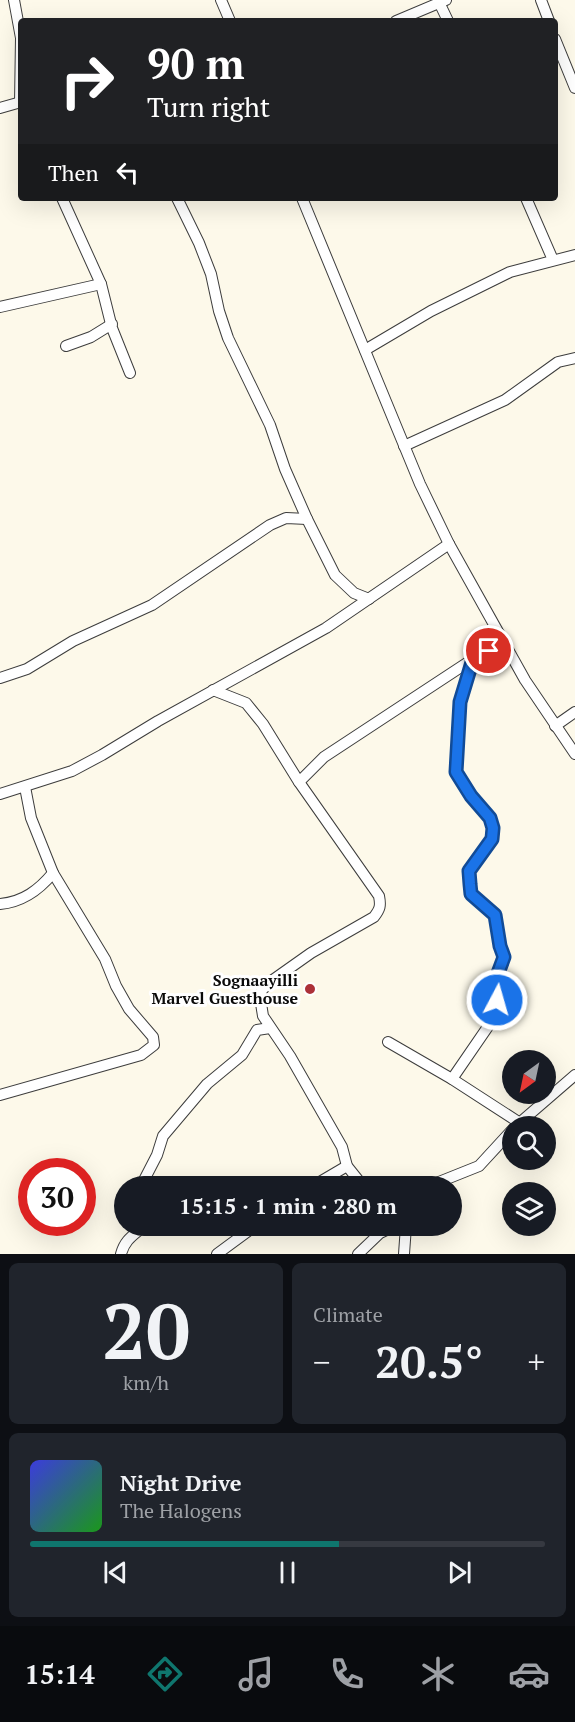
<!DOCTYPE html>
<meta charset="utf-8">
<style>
body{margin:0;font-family:"PT Serif",serif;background:#20242c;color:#f1f3f6;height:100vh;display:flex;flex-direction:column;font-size:22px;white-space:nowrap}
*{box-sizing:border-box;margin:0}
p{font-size:20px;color:#9ea1a6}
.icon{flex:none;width:33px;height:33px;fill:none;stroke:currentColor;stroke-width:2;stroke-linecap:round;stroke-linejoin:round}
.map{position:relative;height:1254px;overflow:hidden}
.drawer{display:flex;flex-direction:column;gap:9px;padding:9px;background:#0d0f14;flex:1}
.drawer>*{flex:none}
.hud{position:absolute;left:18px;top:18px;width:540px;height:183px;border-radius:6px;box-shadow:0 6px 24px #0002;background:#202124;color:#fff;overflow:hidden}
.needle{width:39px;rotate:213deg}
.controls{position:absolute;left:502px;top:1050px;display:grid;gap:12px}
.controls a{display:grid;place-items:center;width:54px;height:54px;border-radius:50%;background:#171b24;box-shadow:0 6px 24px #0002;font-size:30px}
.speed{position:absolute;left:18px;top:1158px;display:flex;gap:12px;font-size:30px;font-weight:700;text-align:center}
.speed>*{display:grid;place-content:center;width:78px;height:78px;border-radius:50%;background:#171b24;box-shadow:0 6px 24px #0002;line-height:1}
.speed .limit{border:9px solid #d22;background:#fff;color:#111}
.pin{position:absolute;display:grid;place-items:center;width:51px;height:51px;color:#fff;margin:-26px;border:3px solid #fff;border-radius:50%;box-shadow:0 2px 6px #0007}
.me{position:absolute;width:66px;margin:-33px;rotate:6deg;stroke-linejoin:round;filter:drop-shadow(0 0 4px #0008)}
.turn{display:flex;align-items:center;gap:21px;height:126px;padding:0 30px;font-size:27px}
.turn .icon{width:78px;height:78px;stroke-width:2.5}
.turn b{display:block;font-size:42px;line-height:51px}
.then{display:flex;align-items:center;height:57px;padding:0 30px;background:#0003;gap:12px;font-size:22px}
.big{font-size:45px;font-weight:700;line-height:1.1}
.drawer .widget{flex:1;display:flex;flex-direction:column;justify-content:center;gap:9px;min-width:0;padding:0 21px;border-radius:9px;background:#20242c}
.drawer .dial{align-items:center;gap:0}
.dial b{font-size:78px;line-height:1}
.song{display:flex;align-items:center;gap:18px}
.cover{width:72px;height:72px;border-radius:9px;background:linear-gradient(135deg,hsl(240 70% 55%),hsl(120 70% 35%))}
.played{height:6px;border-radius:3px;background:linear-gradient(90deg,#0f766e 60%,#363941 60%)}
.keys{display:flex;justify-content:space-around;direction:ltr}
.heat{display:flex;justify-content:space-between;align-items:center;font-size:33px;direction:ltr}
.drawer .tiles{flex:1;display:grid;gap:9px;grid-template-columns:1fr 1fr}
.widget:last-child{grid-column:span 2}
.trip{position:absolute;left:114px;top:1176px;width:348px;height:60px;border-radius:30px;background:#171b24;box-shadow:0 6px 24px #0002;font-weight:700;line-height:60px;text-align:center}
.dock{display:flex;height:96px;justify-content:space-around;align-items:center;background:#090b0e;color:#9ea1a6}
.dock .icon{width:42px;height:42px}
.dock .current{color:#0f766e}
.dock b{font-size:27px;color:#f1f3f6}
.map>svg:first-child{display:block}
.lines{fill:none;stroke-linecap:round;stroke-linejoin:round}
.street-casing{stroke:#3d3d3d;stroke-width:12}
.street{stroke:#fff;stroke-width:10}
.route-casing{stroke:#114b97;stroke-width:15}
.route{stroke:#1a73e8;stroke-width:10}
.poi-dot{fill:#ac3138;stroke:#fff;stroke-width:2}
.labels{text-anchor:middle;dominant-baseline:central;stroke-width:6;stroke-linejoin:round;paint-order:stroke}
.poi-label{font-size:16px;font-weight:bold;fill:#0a0a0a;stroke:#fff;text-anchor:end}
</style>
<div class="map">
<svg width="575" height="1254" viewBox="0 0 575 1254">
<rect width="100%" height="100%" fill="#fdf9ea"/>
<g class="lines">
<defs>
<g id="street">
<path d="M14,0l7,38 -1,65"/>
<path d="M221,0l9,21"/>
<path d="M438,0l10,21"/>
<path d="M541,0l8,21"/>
<path d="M396,21l50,-21"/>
<path d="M555,39l20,49"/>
<path d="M0,108l21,-6"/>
<path d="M62,198l39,86 11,44 18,45"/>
<path d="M177,198l22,45 12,31 8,37 9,27 42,87 15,44 22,50 28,56 19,18 15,6"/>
<path d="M302,198l118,286 29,60 76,136 50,74"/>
<path d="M526,198l27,62"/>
<path d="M0,307l101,-23"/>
<path d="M66,346l25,-9 21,-13"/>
<path d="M365,350l66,-39 79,-39 65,-17"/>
<path d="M404,446l101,-46 53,-38 17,-4"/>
<path d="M0,678l27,-9 46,-28 79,-36 118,-80 16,-7 21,1"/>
<path d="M213,690l33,13 17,21 36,58 80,114c2,10 1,13 -5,21l-63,36 -41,29 -8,8 -2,7 3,19 27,40 52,91 5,19 16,20"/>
<path d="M555,726l20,-14"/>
<path d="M299,782l25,-25 149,-98 32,-16"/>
<path d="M0,794l72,-23 30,-16 56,-34 168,-93 123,-84"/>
<path d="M0,904c23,-2 39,-14 53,-31"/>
<path d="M388,1042l64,37 68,44"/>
<path d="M452,1079l46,-67 2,-5 -3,-7 -3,-16 10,-27 -4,-10 -5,-32 -23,-21 -3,-10v-13l23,-32 1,-11 -3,-10 -19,-22 -15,-24 4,-70 13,-43"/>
<path d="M0,1095l141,-40 13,-10 -1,-8 -24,-28 -13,-23 -11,-27 -52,-86 -22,-55 -6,-31"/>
<path d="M516,1126l59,-51"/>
<path d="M141,1186l16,-31 6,-19 44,-52 35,-29 15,-25 13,-2"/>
<path d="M313,1186l34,-20"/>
<path d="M436,1186l3,-4 40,-16 34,-37"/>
<path d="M121,1254c4,-15 13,-19 23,-28"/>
<path d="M217,1254l38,-28"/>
<path d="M358,1254l22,-21 15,-7"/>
<path d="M404,1254l2,-28"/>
</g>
</defs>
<!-- street casing -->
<use href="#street" class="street-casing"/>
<!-- street -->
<use href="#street" class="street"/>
</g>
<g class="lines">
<defs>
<path id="route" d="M489,651l-16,8 -13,43 -4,70 15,24 19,22 3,10 -1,11 -23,32 1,13 1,10 24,21 5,31 4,11 -10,27 3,16"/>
</defs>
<!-- route casing -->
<use href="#route" class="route-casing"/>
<!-- route -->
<use href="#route" class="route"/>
</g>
<!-- markers -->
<circle class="poi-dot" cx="310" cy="989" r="6"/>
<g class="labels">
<!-- poi labels -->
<g class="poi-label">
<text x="298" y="980">Sognaayilli<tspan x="298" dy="18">Marvel Guesthouse</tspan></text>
</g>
</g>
</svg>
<div class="controls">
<a><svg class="needle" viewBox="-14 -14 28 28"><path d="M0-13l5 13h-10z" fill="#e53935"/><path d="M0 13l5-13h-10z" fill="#9ea1a6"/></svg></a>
<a><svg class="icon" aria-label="search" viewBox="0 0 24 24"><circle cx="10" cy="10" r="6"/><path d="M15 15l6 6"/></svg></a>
<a><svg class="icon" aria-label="layers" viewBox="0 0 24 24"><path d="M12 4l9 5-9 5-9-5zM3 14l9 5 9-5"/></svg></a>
</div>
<div class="speed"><div class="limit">30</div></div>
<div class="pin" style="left:489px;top:651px;background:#d93025"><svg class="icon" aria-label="arrive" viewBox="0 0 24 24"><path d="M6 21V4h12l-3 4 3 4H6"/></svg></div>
<svg class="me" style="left:497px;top:1000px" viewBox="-20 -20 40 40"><circle r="17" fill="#1a73e8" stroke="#fff" stroke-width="3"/><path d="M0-11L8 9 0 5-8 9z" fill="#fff"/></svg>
<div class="trip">15:15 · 1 min · 280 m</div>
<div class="hud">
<div class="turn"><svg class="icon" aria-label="right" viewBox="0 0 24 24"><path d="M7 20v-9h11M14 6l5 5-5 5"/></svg><div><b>90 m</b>Turn right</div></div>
<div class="then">Then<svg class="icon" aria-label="left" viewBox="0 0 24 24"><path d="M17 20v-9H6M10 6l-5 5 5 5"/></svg></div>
</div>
</div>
<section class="drawer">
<div class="tiles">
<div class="widget dial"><b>20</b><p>km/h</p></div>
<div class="widget"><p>Climate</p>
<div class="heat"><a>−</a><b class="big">20.5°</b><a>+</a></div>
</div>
<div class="widget">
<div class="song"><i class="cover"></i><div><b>Night Drive</b><p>The Halogens</p></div></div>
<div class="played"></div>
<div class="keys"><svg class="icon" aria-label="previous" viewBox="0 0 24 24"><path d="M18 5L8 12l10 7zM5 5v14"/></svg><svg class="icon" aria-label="pause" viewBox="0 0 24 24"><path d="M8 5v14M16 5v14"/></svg><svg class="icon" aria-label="next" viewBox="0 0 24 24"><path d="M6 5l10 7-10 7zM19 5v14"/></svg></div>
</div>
</div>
</section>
<nav class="dock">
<b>15:14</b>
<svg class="icon current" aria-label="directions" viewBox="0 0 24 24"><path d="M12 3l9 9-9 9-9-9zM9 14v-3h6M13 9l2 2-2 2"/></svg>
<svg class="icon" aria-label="music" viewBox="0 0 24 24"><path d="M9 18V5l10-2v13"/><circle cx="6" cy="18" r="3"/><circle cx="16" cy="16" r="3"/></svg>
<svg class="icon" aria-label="phone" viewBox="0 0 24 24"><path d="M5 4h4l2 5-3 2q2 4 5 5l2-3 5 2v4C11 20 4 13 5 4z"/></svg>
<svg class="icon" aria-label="climate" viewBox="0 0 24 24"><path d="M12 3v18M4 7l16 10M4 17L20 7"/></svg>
<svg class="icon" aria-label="car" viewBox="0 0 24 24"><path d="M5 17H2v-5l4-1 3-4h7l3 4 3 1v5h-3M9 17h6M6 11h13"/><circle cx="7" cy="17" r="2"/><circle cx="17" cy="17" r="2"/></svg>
</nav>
